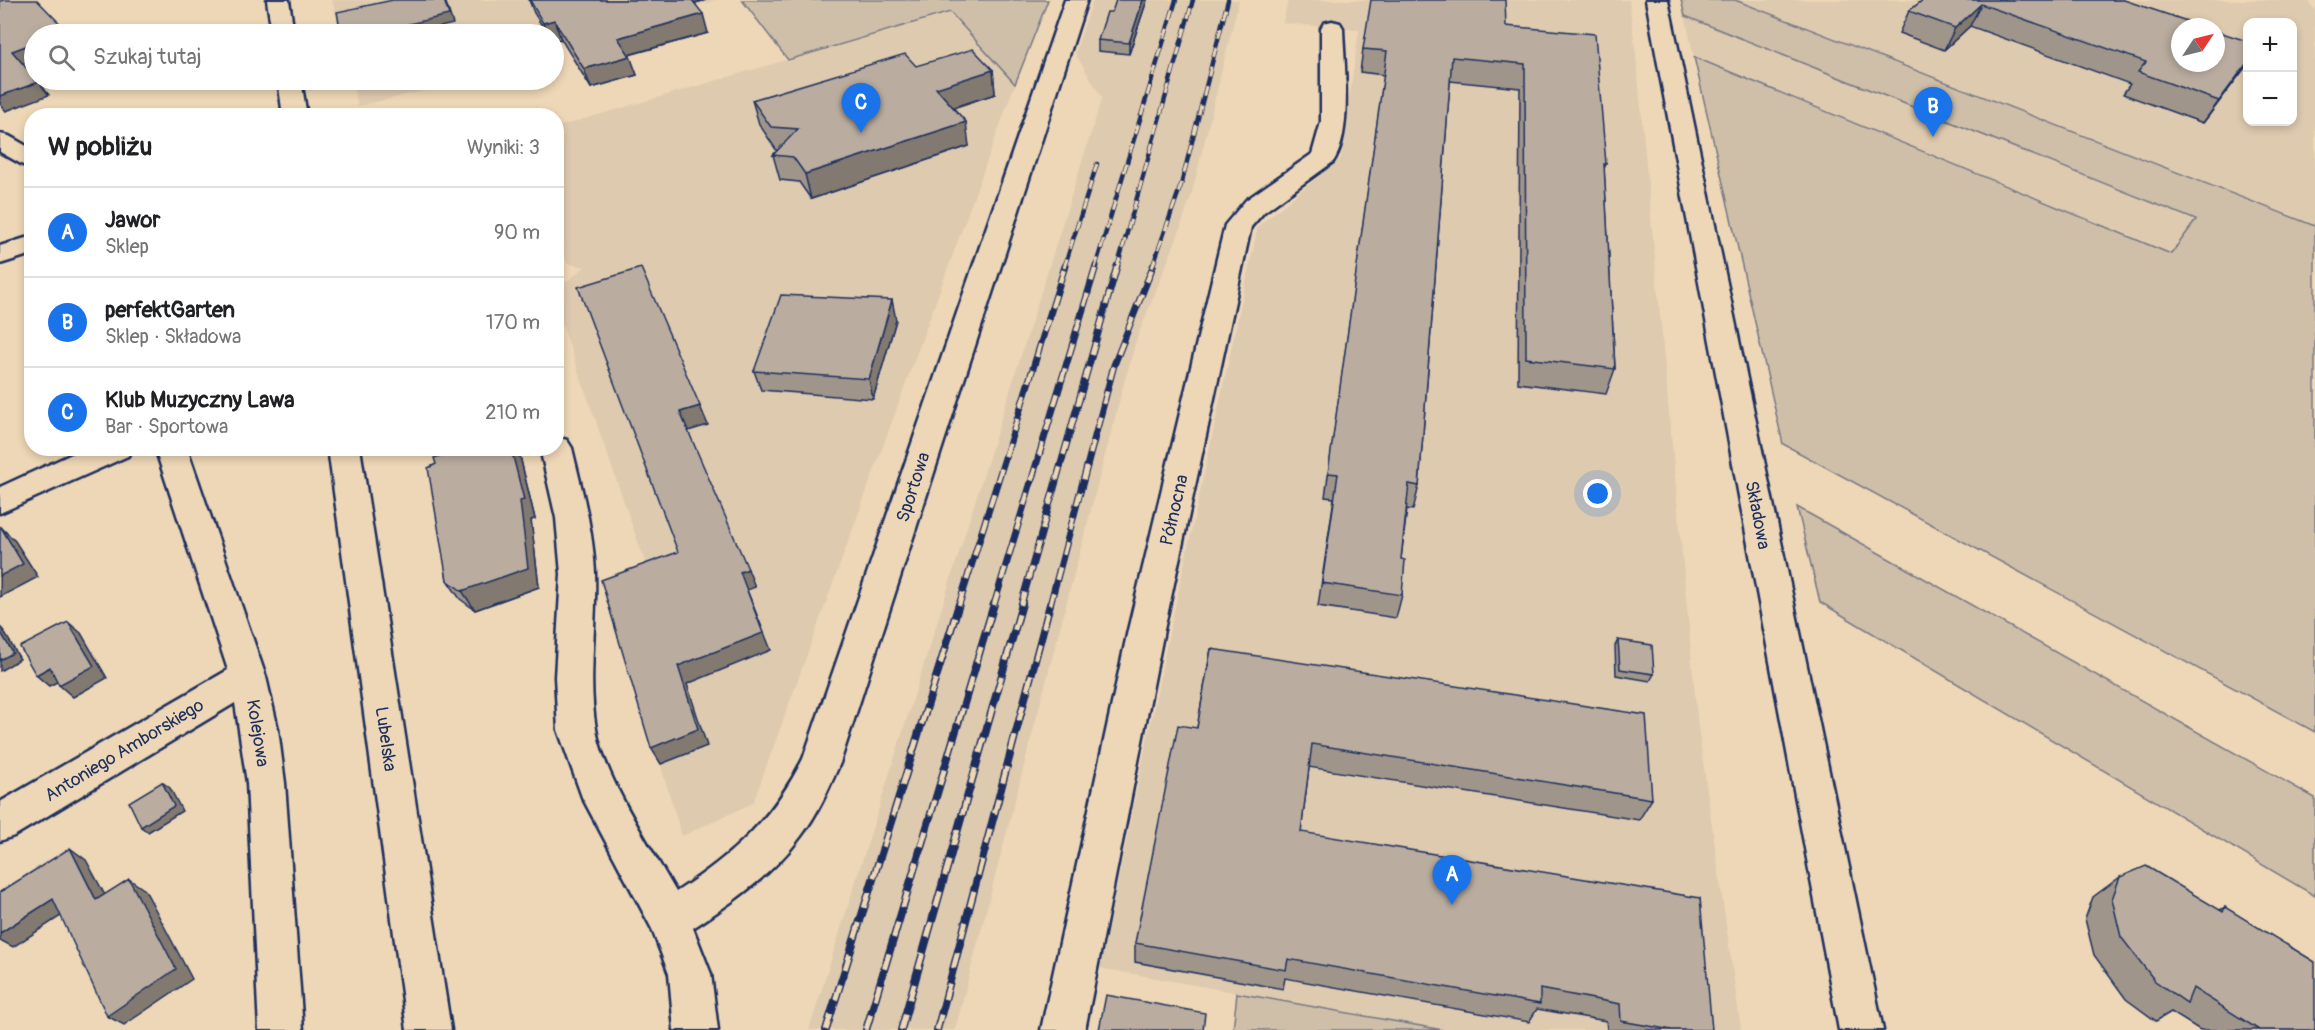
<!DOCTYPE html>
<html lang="pl">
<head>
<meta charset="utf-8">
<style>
  :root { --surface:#fff; --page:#f2f2f2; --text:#202124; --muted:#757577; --line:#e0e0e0; --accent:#1a73e8 }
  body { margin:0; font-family:Pangolin,sans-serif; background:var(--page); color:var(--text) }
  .controls { position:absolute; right:18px; top:18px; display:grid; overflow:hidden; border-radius:12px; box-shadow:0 3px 9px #0003 }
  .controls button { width:54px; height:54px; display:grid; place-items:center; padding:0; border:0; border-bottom:2px solid var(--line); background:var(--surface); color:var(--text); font:30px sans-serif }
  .compass { position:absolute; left:2171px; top:18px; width:54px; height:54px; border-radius:50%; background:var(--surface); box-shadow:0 3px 9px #0003; rotate:55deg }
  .you { position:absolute; left:1598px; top:494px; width:21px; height:21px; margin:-15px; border:4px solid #fff; border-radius:50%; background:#1a73e8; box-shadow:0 0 0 9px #1a73e833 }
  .badge { display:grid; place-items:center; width:39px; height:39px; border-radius:50%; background:var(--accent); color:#fff; font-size:20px; font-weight:700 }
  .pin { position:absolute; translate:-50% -50px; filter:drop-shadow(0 2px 3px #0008) }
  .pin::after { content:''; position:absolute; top:32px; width:21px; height:18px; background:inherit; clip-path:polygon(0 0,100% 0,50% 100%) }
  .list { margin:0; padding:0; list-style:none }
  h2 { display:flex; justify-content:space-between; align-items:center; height:78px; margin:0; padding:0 24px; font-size:26px }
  h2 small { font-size:20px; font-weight:400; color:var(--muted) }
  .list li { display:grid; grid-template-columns:39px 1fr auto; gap:18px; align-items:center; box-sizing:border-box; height:90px; padding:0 24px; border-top:2px solid var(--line) }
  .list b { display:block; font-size:22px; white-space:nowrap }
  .list p { margin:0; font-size:20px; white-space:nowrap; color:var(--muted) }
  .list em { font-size:20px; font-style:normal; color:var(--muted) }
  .icon { flex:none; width:33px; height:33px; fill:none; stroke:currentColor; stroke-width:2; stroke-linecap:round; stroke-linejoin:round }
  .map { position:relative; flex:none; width:2315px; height:1030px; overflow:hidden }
  .search { position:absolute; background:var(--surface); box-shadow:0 3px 9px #0003; left:24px; top:24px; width:540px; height:66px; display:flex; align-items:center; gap:15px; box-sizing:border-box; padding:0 21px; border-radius:33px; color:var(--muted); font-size:22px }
  .panel { position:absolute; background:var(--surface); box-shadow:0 3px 9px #0003; left:24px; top:108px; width:540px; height:348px; border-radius:24px }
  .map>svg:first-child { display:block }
  .built { fill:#decaaf; fill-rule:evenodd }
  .green { fill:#cfbfa9; stroke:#757784; stroke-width:1.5 }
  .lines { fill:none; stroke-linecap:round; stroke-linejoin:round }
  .minor-casing { stroke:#1b2f5e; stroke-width:5 }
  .major-casing { stroke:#1b2f5e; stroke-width:5 }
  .minor { fill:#eed7b6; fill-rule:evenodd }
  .major { fill:#eed7b6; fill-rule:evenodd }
  .rail-far2-casing { stroke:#1b2f5e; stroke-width:4.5 }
  .rail-far1-casing { stroke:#1b2f5e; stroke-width:7 }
  .rail-casing { stroke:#1b2f5e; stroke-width:8 }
  .rail-far2 { stroke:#eed7b6; stroke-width:3; stroke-dasharray:10; stroke-linecap:butt }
  .rail-far1 { stroke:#eed7b6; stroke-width:4.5; stroke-dasharray:13; stroke-linecap:butt }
  .rail { stroke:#eed7b6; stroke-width:5; stroke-dasharray:16; stroke-linecap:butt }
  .wall { fill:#a0958a; stroke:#1b2f5e; stroke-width:1.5 }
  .shaded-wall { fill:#827970; stroke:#1b2f5e; stroke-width:1.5 }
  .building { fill:#baada0; stroke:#1b2f5e; stroke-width:1.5 }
  .labels { text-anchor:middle; stroke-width:5; stroke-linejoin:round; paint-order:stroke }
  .street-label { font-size:18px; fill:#1b2f5e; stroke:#eed7b6 }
</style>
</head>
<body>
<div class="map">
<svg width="2315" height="1030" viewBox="0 0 2315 1030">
  <rect width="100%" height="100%" fill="#eed7b6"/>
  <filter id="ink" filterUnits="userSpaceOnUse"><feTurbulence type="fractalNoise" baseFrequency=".0167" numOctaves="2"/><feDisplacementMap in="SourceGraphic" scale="12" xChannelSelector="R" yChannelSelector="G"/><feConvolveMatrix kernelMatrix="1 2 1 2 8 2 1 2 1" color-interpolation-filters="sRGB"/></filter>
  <g filter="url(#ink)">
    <g class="built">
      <path d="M332,0h385l-163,44v-10h-213z"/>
      <path d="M1093,0h146l-47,193 -15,45 -40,100 -13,45 -169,647h-146l293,-932 -27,-45z"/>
      <path d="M1288,0h341l7,55 62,672 43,303h-298l-343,-62 67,-325 91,-417 83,-68 18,-128 -76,-7z"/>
      <path d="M1735,0h572l8,10v216zM2248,22h44v100h-44zM2180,27h36v36h-36z"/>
      <path d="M950,12l65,72 -262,719 -71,33 -72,-238 42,-16 -95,-272v-21l28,-22 -18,-4 -10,-29v-107z"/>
      <path d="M1685,16l511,204 -24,34 -478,-197z"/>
      <path d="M351,80h122l-115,26z"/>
    </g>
    <g class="green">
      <path d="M742,0h306l-33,84 -65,-72 -162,48z"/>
      <path d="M1681,0h54l580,226v506l-532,-288 -89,-387 477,197 25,-34 -511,-204z"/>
      <path d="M1797,507l518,291v98l-495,-294z"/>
      <path d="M1237,993l206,37h-210z"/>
    </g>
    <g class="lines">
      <g class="minor-casing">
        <g id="minor">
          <path d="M1065,0h22l-247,763c-11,25 -22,51 -39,73 -28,38 -68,66 -108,92l18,46 7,56h-44l-5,-56 -17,-45 -70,-132 -24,-67 -3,-53 6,-103 -5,-56 -16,-70h16v-11l11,3 5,8c10,42 21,82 23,125 2,52 -8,104 1,156 8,49 55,118 80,163 57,-37 96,-72 127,-133z"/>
          <path d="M1646,0h22l215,1030h-44z"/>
          <path d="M1332,21l8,2 3,5c1,35 10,106 -10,134l-69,50 -13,15 -87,403 -79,400h-44l87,-400 97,-405 21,-25 66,-46 9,-32v-94l3,-5z"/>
          <path d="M0,134l9,2 23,13v18l-9,-2 -23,-13z"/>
          <path d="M32,236v18l-32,10v-18z"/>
          <path d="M85,448h47l-4,8 -128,57v-26z"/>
          <path d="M155,448h32l79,229 12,52 7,54 18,247h-44l-12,-247 -12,-80 -221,133 -14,5v-39l228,-132z"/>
        </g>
      </g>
      <g class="major-casing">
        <g id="major">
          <path d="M267,0h22l5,34h-22z"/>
          <path d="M278,80h23l6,36h-24z"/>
          <path d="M328,448h32l91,582h-44z"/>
        </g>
      </g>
      <use href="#minor" class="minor"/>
      <use href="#major" class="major"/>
      <g class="rail-far2-casing">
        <g id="rail-far2">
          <path d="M1064,268l33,-104"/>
          <path d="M1095,268l81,-268"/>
          <path d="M1117,268l76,-268"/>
          <path d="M1152,268l29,-83 47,-185"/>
        </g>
      </g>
      <g class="rail-far1-casing">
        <g id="rail-far1">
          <path d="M959,605l106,-339"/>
          <path d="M994,605l102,-339"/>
          <path d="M1021,605l96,-339"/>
          <path d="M1050,605l64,-240 39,-99"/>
        </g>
      </g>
      <g class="rail-casing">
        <g id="rail">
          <path d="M826,1030l133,-426"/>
          <path d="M866,1030l128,-426"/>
          <path d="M901,1030l121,-426"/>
          <path d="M937,1030l113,-426"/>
        </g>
      </g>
      <use href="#rail-far2" class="rail-far2"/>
      <use href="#rail-far1" class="rail-far1"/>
      <use href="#rail" class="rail"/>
    </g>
    <g class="wall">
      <path d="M529,0h177l-11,3 13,30 -79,22 8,20 -46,13 -30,-49 -7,-5h-7l-13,-21z"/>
      <path d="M1147,0l-18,54 -31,-3v-11l14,-28z"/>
      <path d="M1923,0h201l123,65 -44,58 -80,-29 7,-10 -160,-58 -26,24 -45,-17 10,-22z"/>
      <path d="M1506,26l100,138 -2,5 11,200 -9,25 -88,-11 2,-295 -70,-7 -31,405 -6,24 -6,-1 -6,50 1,36 -6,23 -78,-12 16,-108 -9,-1 59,-422 -24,-3 3,-23z"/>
      <path d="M916,66l77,4 2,24 -42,14 16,38 -158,53 -12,-17 -19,-2 -7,-25 4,-4 -18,-27 -7,-24z"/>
      <path d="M896,320l-23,79 -112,-9 -7,-19z"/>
      <path d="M461,448h57l17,71 -4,1 8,67 -64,23 -15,-11 -13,-19 -11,-116z"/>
      <path d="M1618,640l36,34 -4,7 -34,-6 -1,-29z"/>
      <path d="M1211,649l441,150 -13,21 -330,-53 -8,65 411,198h-105l-1,-9 -69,-12 -8,13 -244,-44 -2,11 -148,-27v-19l62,-215z"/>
      <path d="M2120,877l100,33 5,-3 90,123h-115l-29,-18 -15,9 -30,-22 -32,-44 -9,-36 8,-22z"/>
    </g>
    <g class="shaded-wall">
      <path d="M444,0h1l8,24 -43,10h-27l-1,-4z"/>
      <path d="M686,0h20l-19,5z"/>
      <path d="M1143,0h4l-18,54v-11z"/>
      <path d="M1981,4l-11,22 -26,24 11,-22z"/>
      <path d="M703,14l5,19 -84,23 -6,-18z"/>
      <path d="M554,20l7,19 -7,2v-7h-6l-5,-11z"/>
      <path d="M34,43v17l-13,4 -9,-13z"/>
      <path d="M630,56l7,19 -46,13 -7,-19z"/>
      <path d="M2247,63v2l-44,58 16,-22z"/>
      <path d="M993,70l2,24 -56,18 -3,-24z"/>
      <path d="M39,82l10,13 -43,16 -6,-7v-8z"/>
      <path d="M966,122l3,24 -158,53 -6,-25z"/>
      <path d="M892,300l4,20 -23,79 -4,-20z"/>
      <path d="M700,406l8,19 -20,6 -8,-19z"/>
      <path d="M511,448h7l17,71 -4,1 8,67 -64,23 -13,-19z"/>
      <path d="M1,527l14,14 23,36 -38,20z"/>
      <path d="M748,569l7,18 -8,3 24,60 -84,34 20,62 -46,18 -10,-16 27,-82 62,-94z"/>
      <path d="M68,622l13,11 26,45 -34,19 -14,-12z"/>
      <path d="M0,627l3,3 17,29 -20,12z"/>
      <path d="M50,667l13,12 -14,7 -13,-11z"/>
      <path d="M162,782l8,6 12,23 -34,21 -7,-5z"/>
      <path d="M70,848l16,12 27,50 -17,-10z"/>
      <path d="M129,879l16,11 47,89 -68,46 -17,-9z"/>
      <path d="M53,899l17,11 -57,37 -13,-7v-7z"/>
    </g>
    <g class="building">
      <path d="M4,0h33l31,32 -8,2h-26v9l-22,8 22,26v3h3l2,2 -39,14v-95z"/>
      <path d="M393,0h51l5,15 -67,15 1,4h-42l-4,-22z"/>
      <path d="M530,0h162l11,14 -85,24 12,18 -46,13 -30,-49 -11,3z"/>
      <path d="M1116,0h27l-14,43 -31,-3 9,-28h5z"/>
      <path d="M1371,0h134l1,26 89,8 11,130h-2l11,205 -89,-11 -1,-294 -73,-7 -33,429 -10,-2 -8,75 4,1 -3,35 -80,-12 16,-109 -10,-1 59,-422 -24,-2z"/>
      <path d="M1923,0h201l81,27h-25v36h36v-32l31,10v22l-28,38 -81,-29 8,-10 -165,-58 -26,24 -46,-17z"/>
      <path d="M973,49l20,21 -57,18 30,34 -161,52 -12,-17 -20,-2 25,-26 -27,-2 -19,-27 153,-46 11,12z"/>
      <path d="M641,268l59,138 -20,6 68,157 -8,3 23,61 -85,33 20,63 -47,19 -50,-168 77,-28 -100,-265z"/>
      <path d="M781,295l111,5 -23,79 -115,-8z"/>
      <path d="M461,448h50l13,52 -4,1 8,67 -66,23 -15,-11 -19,-112 8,-4 -2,-6z"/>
      <path d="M1,527l22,37 -23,12v-48z"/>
      <path d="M68,622l26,44 -35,19 -9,-18 -14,8 -16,-28z"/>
      <path d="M0,631l13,22 -13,7z"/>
      <path d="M1618,640l34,5 2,29 -34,-5z"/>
      <path d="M1211,649l435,66 6,84 -340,-55 -11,88 399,66 12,132h-40l-51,-9 -1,-17 -80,-15v15l-252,-45 -2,11 -151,-27 43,-218 19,3z"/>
      <path d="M162,782l12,24 -33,21 -12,-25z"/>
      <path d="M70,848l26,52 33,-21 47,90 -69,47 -54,-117 -53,34v-41z"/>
      <path d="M2146,866l77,46 2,-5 90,55v68h-56l-66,-42 -6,15 -32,-22 -34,-44 -9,-38 8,-22z"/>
      <path d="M1106,995l99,18 -2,17h-104z"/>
    </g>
  </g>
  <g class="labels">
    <g class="street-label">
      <text transform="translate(913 487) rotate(-72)" y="6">Sportowa</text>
      <text transform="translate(1174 510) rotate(-77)" y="6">Północna</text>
      <text transform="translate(1758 515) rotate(79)" y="6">Składowa</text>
      <text transform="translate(258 733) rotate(81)" y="6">Kolejowa</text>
      <text transform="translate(386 739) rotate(82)" y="6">Lubelska</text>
      <text transform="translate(124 750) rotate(-31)" y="6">Antoniego Amborskiego</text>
    </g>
  </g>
</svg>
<div class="controls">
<button>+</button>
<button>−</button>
</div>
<svg class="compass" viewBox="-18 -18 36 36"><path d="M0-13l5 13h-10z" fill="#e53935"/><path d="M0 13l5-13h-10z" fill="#757577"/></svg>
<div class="you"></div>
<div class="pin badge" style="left:1452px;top:905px">A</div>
<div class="pin badge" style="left:1933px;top:137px">B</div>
<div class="pin badge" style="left:861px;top:133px">C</div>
<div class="search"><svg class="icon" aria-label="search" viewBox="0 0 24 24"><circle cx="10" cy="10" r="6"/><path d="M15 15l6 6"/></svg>Szukaj tutaj</div>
<section class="panel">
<h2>W pobliżu<small>Wyniki: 3</small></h2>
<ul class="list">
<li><span class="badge">A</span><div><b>Jawor</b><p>Sklep</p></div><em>90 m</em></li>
<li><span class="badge">B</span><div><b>perfektGarten</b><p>Sklep · Składowa</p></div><em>170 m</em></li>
<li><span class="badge">C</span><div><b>Klub Muzyczny Lawa</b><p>Bar · Sportowa</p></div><em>210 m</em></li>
</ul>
</section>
</div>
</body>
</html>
